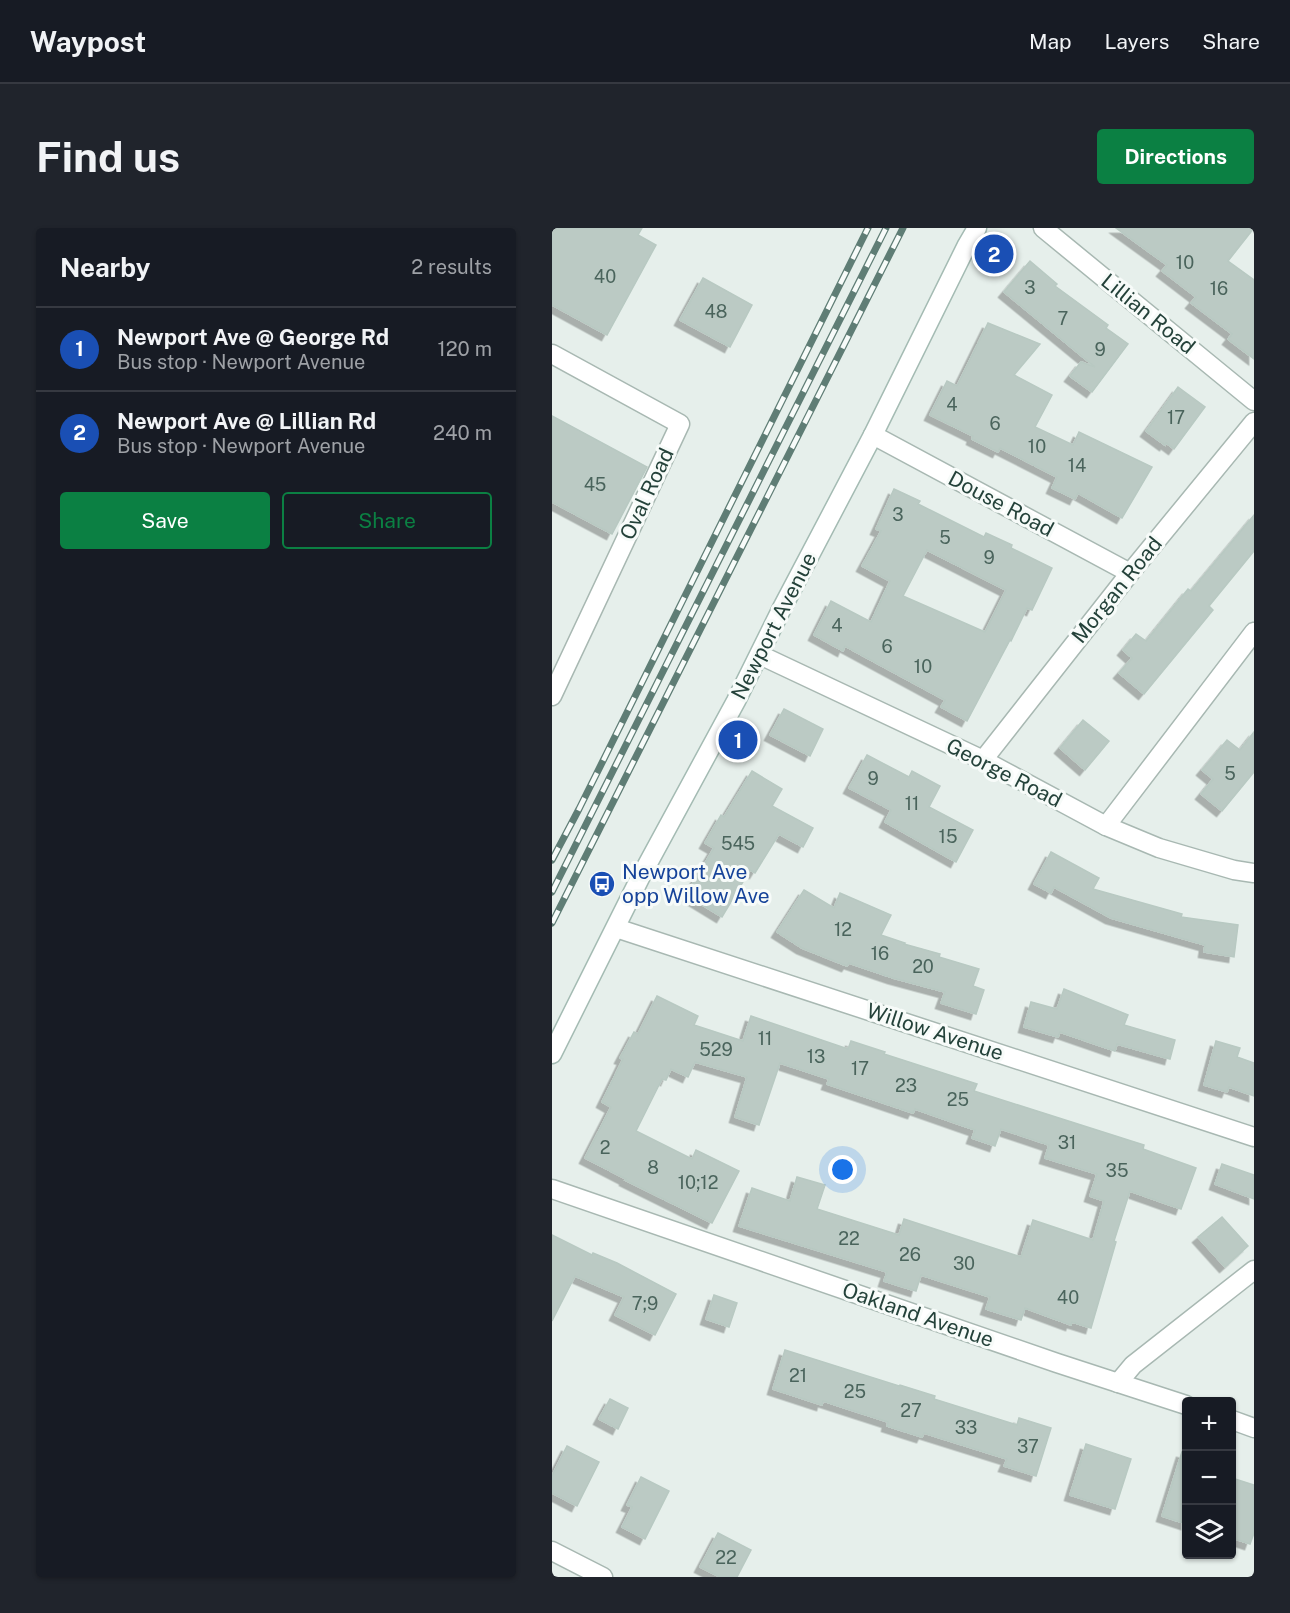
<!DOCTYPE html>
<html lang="en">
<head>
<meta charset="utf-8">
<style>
  :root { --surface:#171b24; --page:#20242c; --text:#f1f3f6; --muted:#9ea1a6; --line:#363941; --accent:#0b8043 }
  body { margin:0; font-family:"Public Sans",sans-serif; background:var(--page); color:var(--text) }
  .controls { position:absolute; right:18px; bottom:18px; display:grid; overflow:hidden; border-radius:6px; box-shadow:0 2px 4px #0004 }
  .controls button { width:54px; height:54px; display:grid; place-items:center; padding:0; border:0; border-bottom:2px solid var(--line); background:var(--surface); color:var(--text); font:30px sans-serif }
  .you { position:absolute; left:291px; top:942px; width:21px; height:21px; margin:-15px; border:4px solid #fff; border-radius:50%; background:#1a73e8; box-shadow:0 0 0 9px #1a73e833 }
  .badge { display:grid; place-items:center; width:39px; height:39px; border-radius:50%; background:var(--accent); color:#fff; font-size:20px; font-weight:700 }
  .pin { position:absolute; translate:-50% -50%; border:3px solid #fff; box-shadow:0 2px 6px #0006 }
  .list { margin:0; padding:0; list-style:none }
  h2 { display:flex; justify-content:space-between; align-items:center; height:78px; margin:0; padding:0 24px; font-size:26px }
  h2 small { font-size:20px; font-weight:400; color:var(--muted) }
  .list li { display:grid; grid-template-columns:39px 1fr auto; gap:18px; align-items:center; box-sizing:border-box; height:84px; padding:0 24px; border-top:2px solid var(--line) }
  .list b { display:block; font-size:22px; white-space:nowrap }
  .list p { margin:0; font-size:20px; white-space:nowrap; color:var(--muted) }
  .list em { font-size:20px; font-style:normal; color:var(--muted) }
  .actions { display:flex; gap:12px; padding:18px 24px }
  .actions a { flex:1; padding:14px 0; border:2px solid var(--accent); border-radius:6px; text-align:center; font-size:21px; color:var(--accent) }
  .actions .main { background:var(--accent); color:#fff }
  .icon { flex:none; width:33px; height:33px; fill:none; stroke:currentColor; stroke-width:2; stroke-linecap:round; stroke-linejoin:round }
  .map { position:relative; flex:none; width:702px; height:1349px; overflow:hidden; border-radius:6px }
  header { display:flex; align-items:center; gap:36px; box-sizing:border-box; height:84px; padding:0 30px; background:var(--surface); border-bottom:2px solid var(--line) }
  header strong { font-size:28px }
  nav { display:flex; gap:33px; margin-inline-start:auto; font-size:21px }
  .intro { display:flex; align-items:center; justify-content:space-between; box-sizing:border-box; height:144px; padding:0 36px }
  h1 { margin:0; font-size:42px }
  .button { padding:15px 27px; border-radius:6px; background:var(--accent); color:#fff; font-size:21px; font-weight:700 }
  main { display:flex; gap:36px; padding:0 36px }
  aside { flex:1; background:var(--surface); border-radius:6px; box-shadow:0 2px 4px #0004 }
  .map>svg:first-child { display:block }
  .building { fill:#bbcac4; stroke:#b8c9c2; stroke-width:1.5; fill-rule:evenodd; filter:url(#shadow) }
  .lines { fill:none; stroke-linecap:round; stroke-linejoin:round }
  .street-casing { stroke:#a8b8b2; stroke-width:21 }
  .secondary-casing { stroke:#a4bbb3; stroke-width:21 }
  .street { stroke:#fff; stroke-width:18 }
  .secondary { stroke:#fff; stroke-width:18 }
  .rail-casing { stroke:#5f7d75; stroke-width:7 }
  .rail { stroke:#f7fbf9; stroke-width:4.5; stroke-dasharray:14; stroke-linecap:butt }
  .labels { text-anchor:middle; stroke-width:6; stroke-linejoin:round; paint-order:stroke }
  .number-label { font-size:18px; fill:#4a645c }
  .street-label { font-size:21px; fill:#24423a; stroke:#f7fbf9 }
  .transit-label { font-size:21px; fill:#164399; stroke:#f7fbf9; text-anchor:start }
</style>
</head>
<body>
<header>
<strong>Waypost</strong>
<nav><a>Map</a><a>Layers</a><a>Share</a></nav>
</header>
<div class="intro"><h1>Find us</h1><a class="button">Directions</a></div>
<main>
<aside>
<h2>Nearby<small>2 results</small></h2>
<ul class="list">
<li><span class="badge" style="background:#1a4fb4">1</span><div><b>Newport Ave @ George Rd</b><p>Bus stop · Newport Avenue</p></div><em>120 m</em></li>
<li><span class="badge" style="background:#1a4fb4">2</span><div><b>Newport Ave @ Lillian Rd</b><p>Bus stop · Newport Avenue</p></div><em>240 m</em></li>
</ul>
<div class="actions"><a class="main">Save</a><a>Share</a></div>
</aside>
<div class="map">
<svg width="702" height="1349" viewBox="0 0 702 1349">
  <defs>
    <filter id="shadow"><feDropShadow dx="-5.5" dy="5.5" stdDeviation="0" flood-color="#0004"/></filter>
  </defs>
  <rect width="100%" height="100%" fill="#e6efeb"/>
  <g class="building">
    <path d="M0,0h90l-4,7 18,10 -49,90 -55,-30z"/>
    <path d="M564,0h138l-26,33 26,19v79l-26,-20 4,-5 -41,-31 5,-6 -34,-26 5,-6z"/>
    <path d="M478,33l27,23 -2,2 53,39 -2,3 22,16 -36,48 -22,-16 11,-14 14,5 -91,-75z"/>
    <path d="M151,50l49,27 -22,42 -50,-27z"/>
    <path d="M436,95l52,21 -26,31 38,20 -17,32 38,18 6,-13 73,35 -30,51 -44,-25 -3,6 -23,-11 5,-11 -57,-29 -2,4 -26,-13 1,-3 -43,-21 17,-34 10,5z"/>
    <path d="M626,159l27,20 -31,42 -8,-6 -1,2 -19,-14z"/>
    <path d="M0,188l95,51 -35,67 -60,-32z"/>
    <path d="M342,261l26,12 -2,3 66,33 2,-4 26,12 -1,3 41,20 -20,42 -5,-2 -16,33 -1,-1 -43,81 -26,-14 4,-7 -100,-54 -2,5 -29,-16 17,-34 40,21 19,-41 -28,-15 19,-35 -5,-2zM375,322l79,40 -21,42 -82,-36z"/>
    <path d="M702,287v36l-45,55 4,4 -69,84 -25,-21 13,-15 -9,-8 13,-16 10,7 42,-52 3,2z"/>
    <path d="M232,481l39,20 -13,27 -40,-21z"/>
    <path d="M531,492l26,21 -24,29 -25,-22z"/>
    <path d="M702,504v40l-32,39 -21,-17 12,-15 -11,-9 25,-30 13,10z"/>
    <path d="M315,527l42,22 3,-6 28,15 -11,21 44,23 -17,32 -71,-40 6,-12 -42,-22z"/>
    <path d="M200,543l30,18 -10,17 41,22 -10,19 -24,-13 -24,39 -5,-3 -28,47 -36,-22 28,-47 -9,-5 16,-28 3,2z"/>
    <path d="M499,624l48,26 -6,11 89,25 -1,3 57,8 -4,32 -30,-5 1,-7 -94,-27 -57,-31 -3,6 -17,-9z"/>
    <path d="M252,662l30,18 6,-15 51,22 -10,20 24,8 -1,1 36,10 -1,3 40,12 -6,17 11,4 -8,24 -35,-11 4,-11 -52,-14 -44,-15 -2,3 -45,-18 -25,-16z"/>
    <path d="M512,761l64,26 -4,10 51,15 -5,19 -53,-15 -2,7 -55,-19 -2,5 -34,-10 7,-25 26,7z"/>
    <path d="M105,768l41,20 -4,9 49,16 8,-25 97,33 3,-8 34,11 -1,2 93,30 -3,7 170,54 -1,4 53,19 -15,41 -51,-18 -16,50 2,1 -25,86 -19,-6 -1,3 -46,-17 -4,12 -35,-11 4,-12 -69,-22 -5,16 -32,-10 3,-9 -148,-46 13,-38 38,13 7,-24 28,8 -8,24 82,26 5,-16 117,38 12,-37 60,20 11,-39 -14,-5 7,-22 -52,-16 4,-13 -48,-16 -6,17 -23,-8 3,-8 -60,-21 -2,4 -86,-29 2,-5 -49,-16 -21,62 -24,-8 12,-40 -52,-15 -7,15 -17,-8 -5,11 -4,-1 -26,52 56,28 4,-9 43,21 -27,52 -87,-43 1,-1 -41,-21 26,-51 -9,-5 21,-43 -3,-1 14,-26 4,2z"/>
    <path d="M664,813l24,7 -3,9 17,6v33l-25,-9 -2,5 -23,-7z"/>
    <path d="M670,936l32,11v24l-39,-15z"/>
    <path d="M670,989l26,29 -23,21 -27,-30z"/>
    <path d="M0,1007l40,20 1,-2 24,10 59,31 -21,41 -40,-20 9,-18 -49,-21 -23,45z"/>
    <path d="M162,1067l23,8 -8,24 -23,-8z"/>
    <path d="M233,1122l114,36 1,-1 35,11 -1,3 83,26 2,-7 32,10 -15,48 -32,-10 3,-7 -83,-26 -2,4 -35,-11 1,-4 -65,-21 -1,4 -49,-16z"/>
    <path d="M58,1171l18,9 -10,21 -19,-10z"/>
    <path d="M534,1216l45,15 -16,50 -45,-14z"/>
    <path d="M15,1218l32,16 -22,44 -25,-13v-17z"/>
    <path d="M630,1224l4,1v71l-24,-8z"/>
    <path d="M89,1249l28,14 -24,48 -23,-12 10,-20 -5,-2z"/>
    <path d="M680,1250l22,7v48l-4,11 -18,-6z"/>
    <path d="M166,1305l33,17 -14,27h-17l-20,-10z"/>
  </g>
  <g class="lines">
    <g class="street-casing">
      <g id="street">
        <path d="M491,0l211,173"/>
        <path d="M0,126l128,70 -128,272"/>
        <path d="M321,207l257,138"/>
        <path d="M208,427l223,105 123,66 53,22 75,22 20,3"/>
        <path d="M431,532l147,-187 124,-151"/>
        <path d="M554,598l148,-194"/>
        <path d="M64,700l638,209"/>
        <path d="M0,961l505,174 129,42"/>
        <path d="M566,1155l15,-18 121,-95"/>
        <path d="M680,1192l22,8"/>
        <path d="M0,1323l51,26"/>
      </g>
    </g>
    <g class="secondary-casing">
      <path id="secondary" d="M0,826l88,-176 96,-177 45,-91 92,-175 94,-190 10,-17"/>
    </g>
    <use href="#street" class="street"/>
    <use href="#secondary" class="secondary"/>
    <g class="rail-casing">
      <g id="rail">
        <path d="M0,632l27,-51 289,-581"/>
        <path d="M0,664l334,-664"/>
        <path d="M0,695l351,-695"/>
      </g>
    </g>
    <use href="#rail" class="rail"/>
  </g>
  <defs>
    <g id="bus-disc" transform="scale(1.35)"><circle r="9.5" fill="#1a4fb4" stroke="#f7fbf9"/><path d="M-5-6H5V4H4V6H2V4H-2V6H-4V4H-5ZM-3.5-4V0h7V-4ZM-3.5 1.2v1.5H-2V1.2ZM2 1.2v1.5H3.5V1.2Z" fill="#fff"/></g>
  </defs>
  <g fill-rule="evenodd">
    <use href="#bus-disc" x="50" y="656"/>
  </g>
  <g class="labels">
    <g class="number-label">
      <text x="633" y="41">10</text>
      <text x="53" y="55">40</text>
      <text x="478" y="66">3</text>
      <text x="667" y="67">16</text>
      <text x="164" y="90">48</text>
      <text x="511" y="97">7</text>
      <text x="548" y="128">9</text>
      <text x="400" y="183">4</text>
      <text x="624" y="196">17</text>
      <text x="443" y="202">6</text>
      <text x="485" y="225">10</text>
      <text x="525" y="244">14</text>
      <text x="43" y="263">45</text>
      <text x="346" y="293">3</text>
      <text x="393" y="316">5</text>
      <text x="437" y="336">9</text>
      <text x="285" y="404">4</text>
      <text x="335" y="425">6</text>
      <text x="371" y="445">10</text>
      <text x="678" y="552">5</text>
      <text x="321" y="557">9</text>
      <text x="360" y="582">11</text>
      <text x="396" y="615">15</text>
      <text x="186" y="622">545</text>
      <text x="291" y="708">12</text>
      <text x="328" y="732">16</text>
      <text x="371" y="745">20</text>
      <text x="213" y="817">11</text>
      <text x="164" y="828">529</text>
      <text x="264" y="835">13</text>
      <text x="308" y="847">17</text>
      <text x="354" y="864">23</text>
      <text x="406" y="878">25</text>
      <text x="515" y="921">31</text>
      <text x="53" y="926">2</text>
      <text x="101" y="946">8</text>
      <text x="565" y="949">35</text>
      <text x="146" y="961">10;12</text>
      <text x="297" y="1017">22</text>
      <text x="358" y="1033">26</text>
      <text x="412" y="1042">30</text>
      <text x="516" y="1076">40</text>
      <text x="93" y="1082">7;9</text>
      <text x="246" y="1154">21</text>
      <text x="303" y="1170">25</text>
      <text x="359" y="1189">27</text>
      <text x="414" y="1206">33</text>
      <text x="476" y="1225">37</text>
      <text x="174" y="1336">22</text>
    </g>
    <g class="street-label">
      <text transform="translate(596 86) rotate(39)" y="7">Lillian Road</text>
      <text transform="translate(95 266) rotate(-65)" y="7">Oval Road</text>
      <text transform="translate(449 276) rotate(28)" y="7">Douse Road</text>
      <text transform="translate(565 362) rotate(-51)" y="7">Morgan Road</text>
      <text transform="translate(222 398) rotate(-63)" y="7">Newport Avenue</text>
      <text transform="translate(452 545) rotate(27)" y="7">George Road</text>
      <text transform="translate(383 804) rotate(18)" y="7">Willow Avenue</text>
      <text transform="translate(366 1087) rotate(19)" y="7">Oakland Avenue</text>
    </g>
    <g class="transit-label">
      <text x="70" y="651">Newport Ave<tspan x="70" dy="24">opp Willow Ave</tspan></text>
    </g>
  </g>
</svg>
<div class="controls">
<button>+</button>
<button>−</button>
<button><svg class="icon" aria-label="layers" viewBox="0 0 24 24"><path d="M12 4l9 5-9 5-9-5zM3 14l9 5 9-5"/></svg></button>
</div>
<div class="you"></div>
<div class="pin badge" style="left:186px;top:512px;background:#1a4fb4">1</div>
<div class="pin badge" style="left:442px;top:26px;background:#1a4fb4">2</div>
</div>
</main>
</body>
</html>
